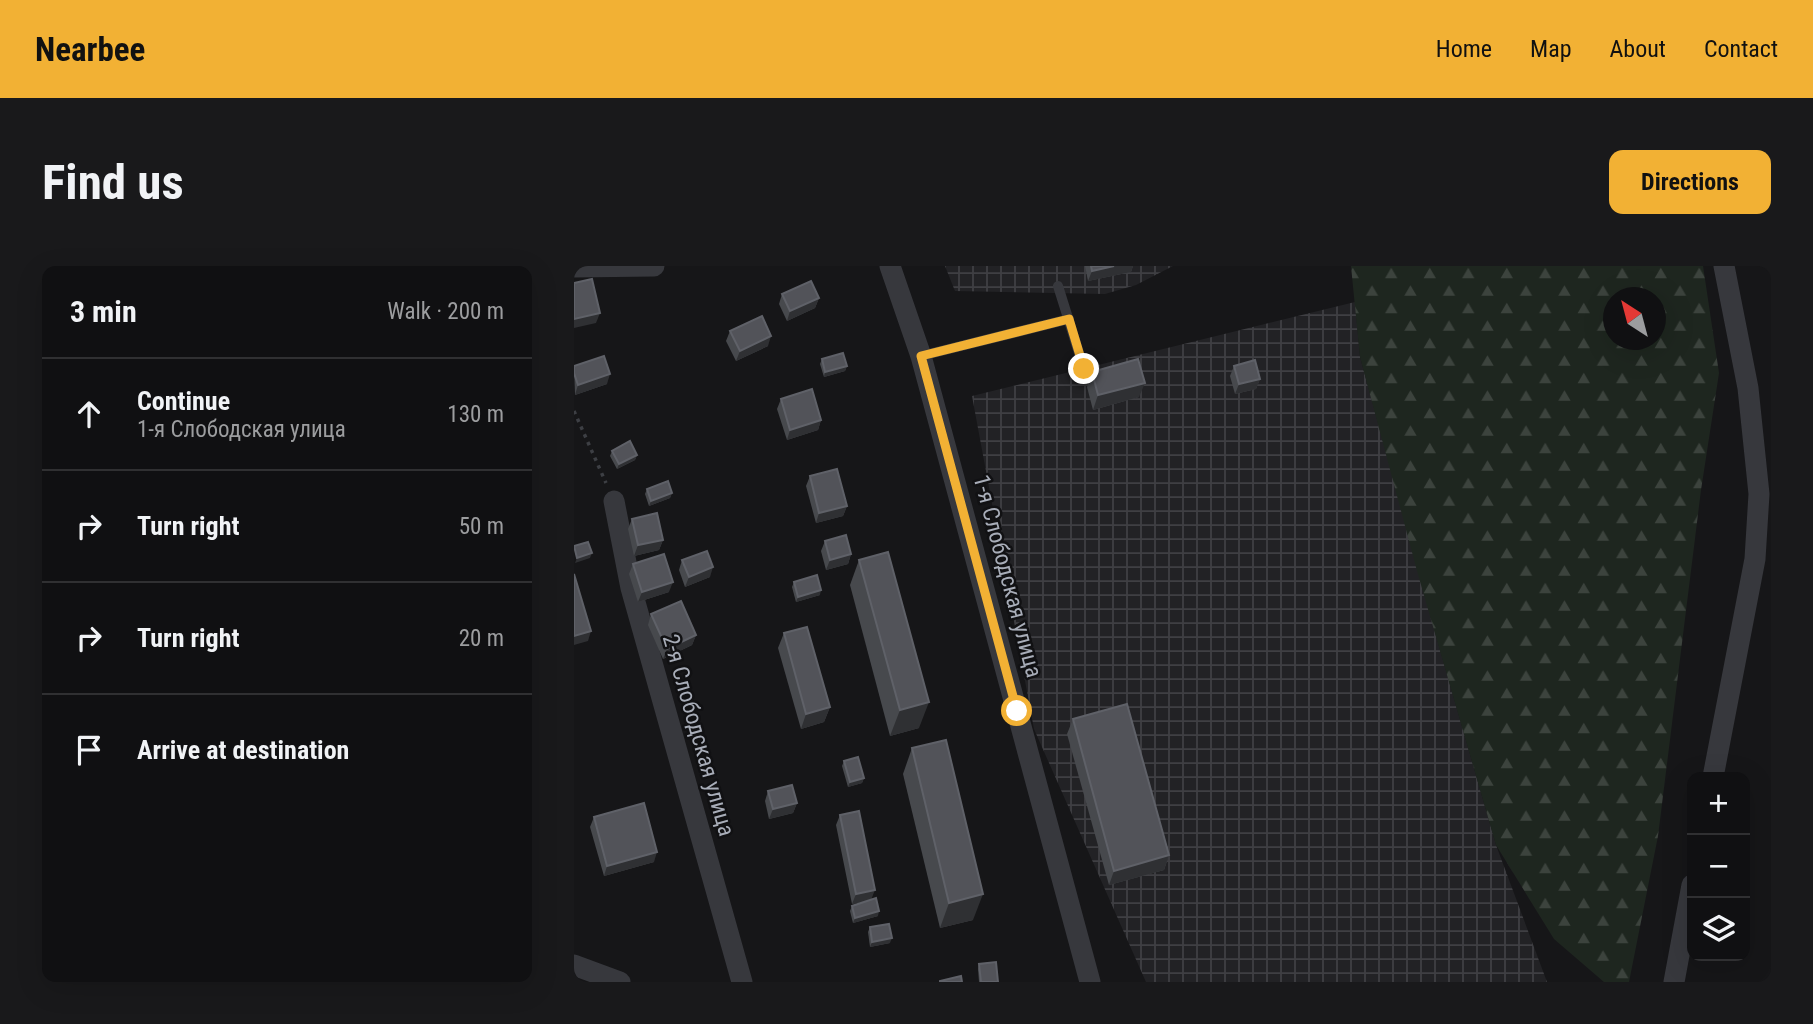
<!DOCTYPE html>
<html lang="en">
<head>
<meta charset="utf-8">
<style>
  :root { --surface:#101012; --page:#19191b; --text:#f1f3f6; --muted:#9c9d9f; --line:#303032; --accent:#f2b134 }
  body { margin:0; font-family:"Roboto Condensed",sans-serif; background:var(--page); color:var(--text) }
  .controls { position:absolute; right:21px; bottom:21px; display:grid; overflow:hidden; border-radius:14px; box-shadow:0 7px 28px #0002 }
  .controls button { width:63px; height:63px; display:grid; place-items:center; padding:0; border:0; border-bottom:2px solid var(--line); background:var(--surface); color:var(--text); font:35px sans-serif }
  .compass { position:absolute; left:1029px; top:21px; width:63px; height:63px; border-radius:50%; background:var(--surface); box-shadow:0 7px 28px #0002; rotate:324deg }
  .stop { position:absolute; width:21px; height:21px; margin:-16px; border:5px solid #f2b134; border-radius:50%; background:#fff }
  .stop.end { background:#f2b134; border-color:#fff; box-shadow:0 2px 7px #0008 }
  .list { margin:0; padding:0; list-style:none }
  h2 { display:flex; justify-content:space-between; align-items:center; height:91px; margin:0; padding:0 28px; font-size:30px }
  h2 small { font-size:23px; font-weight:400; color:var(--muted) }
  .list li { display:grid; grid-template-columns:46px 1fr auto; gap:21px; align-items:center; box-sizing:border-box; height:112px; padding:0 28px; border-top:2px solid var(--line) }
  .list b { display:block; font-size:26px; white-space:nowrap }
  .list p { margin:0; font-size:23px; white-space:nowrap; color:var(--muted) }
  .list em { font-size:23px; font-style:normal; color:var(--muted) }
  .icon { flex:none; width:38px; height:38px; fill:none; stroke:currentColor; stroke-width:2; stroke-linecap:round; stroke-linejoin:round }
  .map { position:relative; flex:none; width:1197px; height:716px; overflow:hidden; border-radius:14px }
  header { display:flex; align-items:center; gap:42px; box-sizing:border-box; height:98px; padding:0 35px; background:var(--accent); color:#111 }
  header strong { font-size:33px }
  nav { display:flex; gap:38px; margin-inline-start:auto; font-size:24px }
  .intro { display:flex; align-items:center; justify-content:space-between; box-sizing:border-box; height:168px; padding:0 42px }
  h1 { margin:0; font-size:49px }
  .button { padding:18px 32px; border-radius:14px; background:var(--accent); color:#111; font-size:24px; font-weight:700 }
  main { display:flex; gap:42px; padding:0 42px }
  aside { flex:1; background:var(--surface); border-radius:14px; box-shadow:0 7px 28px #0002 }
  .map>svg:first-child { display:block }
  .industrial { fill:url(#industrial-grid) }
  .forest { fill:url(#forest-firs); fill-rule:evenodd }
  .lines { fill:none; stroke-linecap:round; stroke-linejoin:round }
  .path { stroke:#3d3f44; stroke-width:3.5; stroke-dasharray:3.5 5; stroke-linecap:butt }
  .lane { stroke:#37383d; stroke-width:10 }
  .street { stroke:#37383d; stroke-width:21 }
  .wall { fill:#47494d }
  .shaded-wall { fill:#2f3033 }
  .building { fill:#525359; stroke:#5f6168; stroke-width:2 }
  .route { stroke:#f2b134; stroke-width:9 }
  .labels { text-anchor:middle; stroke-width:5; stroke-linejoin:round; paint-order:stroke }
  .street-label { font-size:23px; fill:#a8adb8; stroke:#111113 }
</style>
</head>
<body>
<header>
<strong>Nearbee</strong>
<nav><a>Home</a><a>Map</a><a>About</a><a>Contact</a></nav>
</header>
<div class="intro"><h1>Find us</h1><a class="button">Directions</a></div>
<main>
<aside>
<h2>3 min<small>Walk · 200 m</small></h2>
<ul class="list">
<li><svg class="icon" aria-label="ahead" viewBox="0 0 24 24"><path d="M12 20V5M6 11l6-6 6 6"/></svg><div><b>Continue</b><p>1-я Слободская улица</p></div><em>130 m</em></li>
<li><svg class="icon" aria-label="right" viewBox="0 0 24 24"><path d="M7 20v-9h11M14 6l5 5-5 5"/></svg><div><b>Turn right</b></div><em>50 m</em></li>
<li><svg class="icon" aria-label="right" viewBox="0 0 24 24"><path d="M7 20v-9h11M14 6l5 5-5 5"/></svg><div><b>Turn right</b></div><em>20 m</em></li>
<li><svg class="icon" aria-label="arrive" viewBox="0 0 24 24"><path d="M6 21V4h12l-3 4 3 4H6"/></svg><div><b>Arrive at destination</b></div></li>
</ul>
</aside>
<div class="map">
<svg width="1197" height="716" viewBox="0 0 1197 716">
  <defs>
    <pattern id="industrial-grid" width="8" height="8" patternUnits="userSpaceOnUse" patternTransform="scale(1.75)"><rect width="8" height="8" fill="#222225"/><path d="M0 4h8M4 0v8" fill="none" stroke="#3f3f43"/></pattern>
    <pattern id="forest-firs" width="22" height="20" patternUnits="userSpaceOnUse" patternTransform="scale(1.75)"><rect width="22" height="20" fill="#1e261f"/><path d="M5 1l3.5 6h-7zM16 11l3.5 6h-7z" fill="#3c433d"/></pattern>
  </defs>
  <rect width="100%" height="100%" fill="#161618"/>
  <g class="industrial">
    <path d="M371,0h228l-37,19 -31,9 -150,-3z"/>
    <path d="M781,36l5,55 76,279 60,209 51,137h-401l-112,-253 -62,-333z"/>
  </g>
  <path class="forest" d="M777,0h352l16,107 -18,117 -43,346 -29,146h-25l-50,-43 -58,-94 -79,-274 -57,-214zM1040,32h42v42h-42z"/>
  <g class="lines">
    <path class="path" d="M0,145l32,72"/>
    <g class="lane">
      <path d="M484,20l26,83"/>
      <path d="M347,90l148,-37"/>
    </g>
    <g class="street">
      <path d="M316,0l31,90 169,626"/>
      <path d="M0,1l80,-1"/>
      <path d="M40,235l17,87 111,394"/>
      <path d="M1139,511l42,-218 4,-65 -11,-106 -24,-122"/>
      <path d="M0,699l46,17"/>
      <path d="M1100,716l18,-97"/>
    </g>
  </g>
  <g class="wall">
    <path d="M511,0h48l-2,6 -43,9z"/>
    <path d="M208,28l37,4 -4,10 -28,13 -8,-17z"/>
    <path d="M156,65l38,15 -32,15 -10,-20z"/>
    <path d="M248,93l25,7 -2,5 -21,6 -4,-13z"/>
    <path d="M0,100l33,18 -32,11z"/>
    <path d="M660,100l26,13 -4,10 -21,5 -5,-18z"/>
    <path d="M518,106l47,25 -46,13 -6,-23z"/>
    <path d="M207,133l40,21 -3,10 -31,10 -10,-31z"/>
    <path d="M38,185l25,4 -2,5 -18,9 -7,-13z"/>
    <path d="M236,210l37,30 -4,10 -27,7 -10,-37z"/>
    <path d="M73,223l25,4 -2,5 -21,8 -4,-12z"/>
    <path d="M58,253l31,21 -4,10 -25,6 -6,-27z"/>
    <path d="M251,275l26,13 -3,10 -22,6 -5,-19z"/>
    <path d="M108,294l28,17 -25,10 -6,-17z"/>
    <path d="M285,294l60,168 -29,8 -40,-151z"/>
    <path d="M59,298l36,28 -31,10 -9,-28z"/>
    <path d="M220,316l26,13 -24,7 -4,-15z"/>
    <path d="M77,348l45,21 -4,10 -29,14 -15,-34z"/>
    <path d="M210,367l46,74 -6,15 -23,7 -23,-81z"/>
    <path d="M499,453l96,136 -5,15 -55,15 -42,-151z"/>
    <path d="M338,482l61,172 -33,8 -37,-154z"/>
    <path d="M270,495l20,17 -2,5 -14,4 -6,-21z"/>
    <path d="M194,525l29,12 -4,10 -24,6 -4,-18z"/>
    <path d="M266,549l38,101 -25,7 -3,-12 2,-5 14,-5 -14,3 -16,-79z"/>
    <path d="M20,551l60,45 -50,14 -14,-49z"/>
    <path d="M296,661l20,16 -20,4 -2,-15z"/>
    <path d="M405,698l19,18h-19l-1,-13z"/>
  </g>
  <g class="shaded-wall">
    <path d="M540,0h19l-2,6 -43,9 4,-10z"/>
    <path d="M245,32l-4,10 -28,13 3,-10z"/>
    <path d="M26,47l-4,10 -22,5v-9z"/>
    <path d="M197,70l-3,10 -32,15 4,-10z"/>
    <path d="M273,100l-2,5 -21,6 1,-5z"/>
    <path d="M36,108l-3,10 -32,11 3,-10z"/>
    <path d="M686,113l-4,10 -21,5 4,-10z"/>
    <path d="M571,117l-6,14 -46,13 5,-15z"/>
    <path d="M247,154l-3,10 -31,10 3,-10z"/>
    <path d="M63,189l-2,5 -18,9 2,-5z"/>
    <path d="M98,227l-2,5 -21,8 2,-5z"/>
    <path d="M273,240l-4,10 -27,7 3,-10z"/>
    <path d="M89,274l-4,10 -25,6 4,-11z"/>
    <path d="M18,287l-2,5 -15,5 2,-5z"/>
    <path d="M277,288l-3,10 -22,6 4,-10z"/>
    <path d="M139,301l-3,10 -25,10 4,-10z"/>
    <path d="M99,316l-4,10 -31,10 4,-10z"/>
    <path d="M247,324l-1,5 -24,7 2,-5z"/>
    <path d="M17,365l-3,10 -14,4v-9z"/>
    <path d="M122,369l-4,10 -29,14 4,-10z"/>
    <path d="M355,436l-10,26 -29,8 10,-26z"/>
    <path d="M256,441l-6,15 -23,7 5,-15z"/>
    <path d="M290,512l-2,5 -14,4 2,-5z"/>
    <path d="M223,537l-4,10 -24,6 4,-10z"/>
    <path d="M83,586l-3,10 -50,14 3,-10z"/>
    <path d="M595,589l-5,15 -55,15 5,-14z"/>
    <path d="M301,624l-4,10 -19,4 4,-10z"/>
    <path d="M409,628l-10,26 -33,8 9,-25z"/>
    <path d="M305,645l-1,5 -25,7 2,-5z"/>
    <path d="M318,672l-2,5 -20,4 2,-5z"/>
  </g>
  <g class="building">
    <path d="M517,0h23l-22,5z"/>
    <path d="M18,13l8,34 -26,6v-36z"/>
    <path d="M237,15l8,17 -29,13 -8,-17z"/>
    <path d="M188,50l9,20 -31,15 -10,-20z"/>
    <path d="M269,87l4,13 -22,6 -3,-13z"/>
    <path d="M30,90l6,18 -32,11 -4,-12v-7z"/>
    <path d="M564,93l7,24 -47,12 -6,-23z"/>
    <path d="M681,94l5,19 -21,5 -5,-18z"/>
    <path d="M238,123l9,31 -31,10 -9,-31z"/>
    <path d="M56,175l7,14 -18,9 -7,-13z"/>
    <path d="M263,203l10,37 -28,7 -9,-37z"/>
    <path d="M94,215l4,12 -21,8 -4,-12z"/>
    <path d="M83,247l6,27 -25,5 -6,-26z"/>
    <path d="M272,269l5,19 -21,6 -5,-19z"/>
    <path d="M14,276l4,11 -15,5 -3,-12z"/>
    <path d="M133,285l6,16 -24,10 -7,-17z"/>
    <path d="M314,286l41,150 -29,8 -41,-150z"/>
    <path d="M90,288l9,28 -31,10 -9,-28z"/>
    <path d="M0,308l17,57 -17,5z"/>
    <path d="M243,309l4,15 -23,7 -4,-15z"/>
    <path d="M107,335l15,34 -29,14 -16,-35z"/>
    <path d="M233,361l23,80 -24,7 -22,-81z"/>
    <path d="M553,438l42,151 -55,16 -41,-152z"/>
    <path d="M372,474l37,154 -34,9 -37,-155z"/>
    <path d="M284,491l6,21 -14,4 -6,-21z"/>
    <path d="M218,519l5,18 -24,6 -5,-18z"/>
    <path d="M70,537l13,49 -50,14 -13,-49z"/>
    <path d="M285,545l16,79 -19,4 -16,-79z"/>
    <path d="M302,632l3,13 -24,7 -3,-12z"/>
    <path d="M315,658l3,14 -20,4 -2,-15z"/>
    <path d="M422,696l2,20h-17l-2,-18z"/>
    <path d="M387,710l1,6h-22v-1z"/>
  </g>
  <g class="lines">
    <path class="route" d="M443,445l-96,-355 148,-37 15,50"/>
  </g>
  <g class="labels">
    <g class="street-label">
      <text transform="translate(434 310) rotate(75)" y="8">1-я Слободская улица</text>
      <text transform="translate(125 469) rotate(74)" y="8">2-я Слободская улица</text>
    </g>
  </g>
</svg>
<div class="controls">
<button>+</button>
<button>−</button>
<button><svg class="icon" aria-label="layers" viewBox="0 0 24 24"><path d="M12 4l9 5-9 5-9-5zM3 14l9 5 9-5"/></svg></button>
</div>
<svg class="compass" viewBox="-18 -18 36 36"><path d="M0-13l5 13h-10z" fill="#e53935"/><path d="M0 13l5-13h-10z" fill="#9c9d9f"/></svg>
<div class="stop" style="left:443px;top:445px"></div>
<div class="stop end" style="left:510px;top:103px"></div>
</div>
</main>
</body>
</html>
